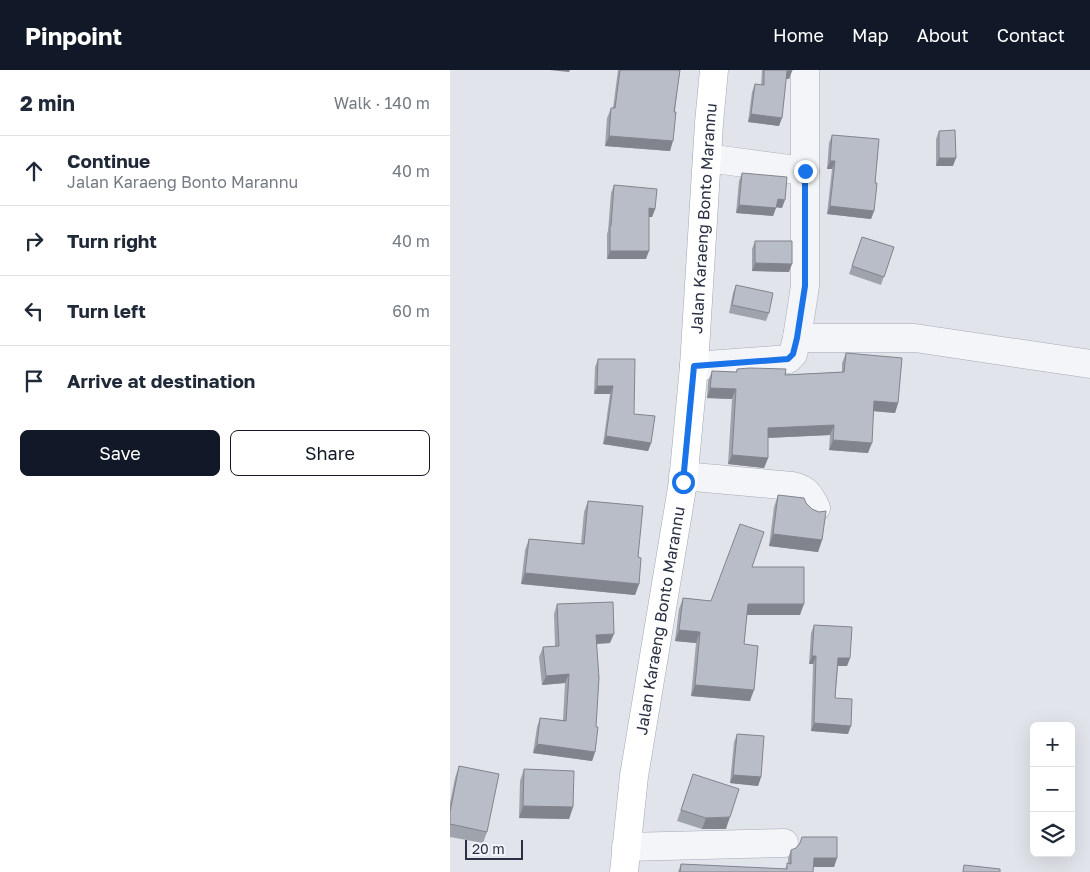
<!DOCTYPE html>
<html lang="en">
<head>
<meta charset="utf-8">
<style>
  :root { --surface:#fff; --page:#f2f2f3; --text:#1f2937; --muted:#747a83; --line:#e0e1e3; --accent:#111827 }
  body { margin:0; font-family:"Golos Text",sans-serif; background:var(--page); color:var(--text) }
  .controls { position:absolute; right:15px; bottom:15px; display:grid; overflow:hidden; border-radius:8px; box-shadow:0 5px 20px #0002 }
  .controls button { width:45px; height:45px; display:grid; place-items:center; padding:0; border:0; border-bottom:1px solid var(--line); background:var(--surface); color:var(--text); font:25px sans-serif }
  .scale { position:absolute; left:15px; bottom:12px; width:58px; box-sizing:border-box; padding-left:5px; border:2px solid #293043; border-top:0; font-size:14px; line-height:18px; white-space:nowrap; color:#293043; -webkit-text-stroke:4px #f1f3f8; paint-order:stroke }
  .stop { position:absolute; width:15px; height:15px; margin:-11px; border:4px solid #1a73e8; border-radius:50%; background:#fff }
  .stop.end { background:#1a73e8; border-color:#fff; box-shadow:0 1px 5px #0008 }
  .list { margin:0; padding:0; list-style:none }
  h2 { display:flex; justify-content:space-between; align-items:center; height:65px; margin:0; padding:0 20px; font-size:21px }
  h2 small { font-size:16px; font-weight:400; color:var(--muted) }
  .list li { display:grid; grid-template-columns:32px 1fr auto; gap:15px; align-items:center; box-sizing:border-box; height:70px; padding:0 20px; border-top:1px solid var(--line) }
  .list b { display:block; font-size:19px; white-space:nowrap }
  .list p { margin:0; font-size:16px; white-space:nowrap; color:var(--muted) }
  .list em { font-size:16px; font-style:normal; color:var(--muted) }
  .actions { display:flex; gap:10px; padding:15px 20px }
  .actions a { flex:1; padding:11px 0; border:1px solid var(--accent); border-radius:8px; text-align:center; font-size:18px; color:var(--accent) }
  .actions .main { background:var(--accent); color:#fff }
  .icon { flex:none; width:28px; height:28px; fill:none; stroke:currentColor; stroke-width:2; stroke-linecap:round; stroke-linejoin:round }
  .map { position:relative; flex:none; width:640px; height:802px; overflow:hidden }
  header { display:flex; align-items:center; gap:30px; box-sizing:border-box; height:70px; padding:0 25px; background:var(--accent); color:#fff }
  header strong { font-size:24px }
  nav { display:flex; gap:28px; margin-inline-start:auto; font-size:18px }
  main { display:flex }
  aside { flex:1; background:var(--surface) }
  .map>svg:first-child { display:block }
  .lines { fill:none; stroke-linecap:round; stroke-linejoin:round }
  .minor-casing { stroke:#a6aab5; stroke-width:29 }
  .major-casing { stroke:#a0a7b6; stroke-width:29 }
  .minor { stroke:#f4f5f8; stroke-width:28 }
  .major { stroke:#fff; stroke-width:28 }
  .wall { fill:#9ea3ac }
  .shaded-wall { fill:#81848c }
  .building { fill:#b8bdc8; stroke:#81848c }
  .route { stroke:#1a73e8; stroke-width:6 }
  .labels { text-anchor:middle; stroke-width:4; stroke-linejoin:round; paint-order:stroke }
  .street-label { font-size:16px; fill:#293043; stroke:#f1f3f8 }
</style>
</head>
<body>
<header>
<strong>Pinpoint</strong>
<nav><a>Home</a><a>Map</a><a>About</a><a>Contact</a></nav>
</header>
<main>
<aside>
<h2>2 min<small>Walk · 140 m</small></h2>
<ul class="list">
<li><svg class="icon" aria-label="ahead" viewBox="0 0 24 24"><path d="M12 20V5M6 11l6-6 6 6"/></svg><div><b>Continue</b><p>Jalan Karaeng Bonto Marannu</p></div><em>40 m</em></li>
<li><svg class="icon" aria-label="right" viewBox="0 0 24 24"><path d="M7 20v-9h11M14 6l5 5-5 5"/></svg><div><b>Turn right</b></div><em>40 m</em></li>
<li><svg class="icon" aria-label="left" viewBox="0 0 24 24"><path d="M17 20v-9H6M10 6l-5 5 5 5"/></svg><div><b>Turn left</b></div><em>60 m</em></li>
<li><svg class="icon" aria-label="arrive" viewBox="0 0 24 24"><path d="M6 21V4h12l-3 4 3 4H6"/></svg><div><b>Arrive at destination</b></div></li>
</ul>
<div class="actions"><a class="main">Save</a><a>Share</a></div>
</aside>
<div class="map">
<svg width="640" height="802" viewBox="0 0 640 802">
  <rect width="100%" height="100%" fill="#e1e4ea"/>
  <g class="lines">
    <g class="minor-casing">
      <g id="minor">
        <path d="M257,88l98,13v-101"/>
        <path d="M347,268h118l175,26"/>
        <path d="M244,296l94,-7 5,-5 4,-16 8,-52v-115"/>
        <path d="M233,406l109,10c14,3 18,9 24,22"/>
        <path d="M176,777l158,-4"/>
      </g>
    </g>
    <g class="major-casing">
      <g id="major">
        <path id="s1" d="M174,802l10,-96 49,-294 11,-116 15,-243 5,-53"/>
      </g>
    </g>
    <use href="#minor" class="minor"/>
    <use href="#major" class="major"/>
  </g>
  <g class="wall">
    <path d="M168,0h62l-10,81 -65,-5 2,-28 4,-10h2z"/>
    <path d="M312,0h30l-3,9h-3l-7,47 -31,-4 4,-30 3,-8 6,1z"/>
    <path d="M489,61l14,35h-17v-27z"/>
    <path d="M382,65l43,48 -1,28 -3,8 -44,-5 5,-45h-5l2,-26z"/>
    <path d="M292,103l40,35 -6,-1 -3,9 -37,-3 3,-32z"/>
    <path d="M164,115l41,24 -3,8h-3l-3,42h-39v-25l1,-3 3,-38z"/>
    <path d="M412,167l32,10 -13,38 -32,-11z"/>
    <path d="M305,171l34,31 -37,-1v-22z"/>
    <path d="M286,215l33,28 -3,8 -37,-8 4,-20z"/>
    <path d="M396,283l52,50 -3,10 -21,-2 -6,42 -39,-3 1,-15 -62,3v20l-4,10 -36,-4 4,-65 -25,-1 1,-17 4,-10 24,1 1,-3 48,6 57,-3v-9z"/>
    <path d="M148,289l36,55 17,29 -3,8 -45,-7 7,-50h-16l1,-27z"/>
    <path d="M328,425l44,45 -4,12 -49,-6 5,-39z"/>
    <path d="M138,431l50,56 1,27 -4,11 -114,-11 4,-34 4,-11 52,5 3,-32z"/>
    <path d="M302,497l48,48h-53l-3,29 6,57 -59,-5 5,-53 -21,-2 4,-32 4,-11 28,3z"/>
    <path d="M107,534l53,39 -13,1 -2,108 -3,9 -59,-8 4,-26 3,-9 23,2 2,-37 -23,2 -3,-28 4,-10 12,-1 -1,-32z"/>
    <path d="M364,555l36,33 -3,8h-9l-3,32 13,36 -37,-3 2,-67h-4l2,-31z"/>
    <path d="M287,664l24,43 -3,9 -28,-3 4,-41z"/>
    <path d="M9,696l28,66 -4,11 -33,-6v-34l5,-25z"/>
    <path d="M74,699l49,38 -4,12 -50,-1 1,-37z"/>
    <path d="M239,716l37,43h-24l-25,-8z"/>
    <path d="M352,767l35,21 -3,9h-21v5h-135l3,-8 104,5 3,-6v-5l3,-8 5,-2 4,-4z"/>
  </g>
  <g class="shaded-wall">
    <path d="M99,0h21l-1,2z"/>
    <path d="M337,1h5l-3,8h-5z"/>
    <path d="M301,44l31,4 -3,8 -31,-4z"/>
    <path d="M159,66l64,5 -3,10 -65,-5z"/>
    <path d="M489,88h17l-3,8h-17z"/>
    <path d="M380,91h5l-3,8h-5z"/>
    <path d="M328,129l7,1 -3,8 -7,-1z"/>
    <path d="M289,135l37,3 -3,8 -37,-3z"/>
    <path d="M380,136l44,5 -3,8 -44,-5z"/>
    <path d="M199,138l6,1 -3,8h-6z"/>
    <path d="M160,181h39l-3,8h-39z"/>
    <path d="M305,193l37,1 -3,8 -37,-1z"/>
    <path d="M147,316h16l-3,8h-16z"/>
    <path d="M260,318l26,1 -4,10 -25,-1z"/>
    <path d="M424,331l24,2 -3,10 -24,-2z"/>
    <path d="M384,355l-4,10 -65,3 3,-10z"/>
    <path d="M156,366l45,7 -3,8 -45,-7z"/>
    <path d="M383,370l39,3 -4,10 -39,-3z"/>
    <path d="M282,385l36,3 -4,10 -36,-4z"/>
    <path d="M323,464l49,6 -4,12 -49,-6z"/>
    <path d="M75,503l114,11 -4,11 -114,-11z"/>
    <path d="M298,534h56l-4,11h-56z"/>
    <path d="M229,560l21,2 -4,11 -21,-2z"/>
    <path d="M164,564l-4,9 -18,1 4,-9z"/>
    <path d="M362,586h4l-3,8h-4z"/>
    <path d="M388,588h12l-3,8h-12z"/>
    <path d="M119,604l-4,9 -23,2 4,-9z"/>
    <path d="M245,615l59,5 -4,11 -59,-5z"/>
    <path d="M364,653l37,3 -3,8 -37,-3z"/>
    <path d="M87,674l58,8 -3,9 -59,-8z"/>
    <path d="M283,705l28,2 -3,9 -28,-3z"/>
    <path d="M73,736l50,1 -4,12 -50,-1z"/>
    <path d="M280,747l-4,12h-24l4,-11z"/>
    <path d="M364,788h23l-3,9h-23z"/>
  </g>
  <g class="building">
    <path d="M170,0h60l-6,42h2l-3,29 -64,-5 2,-28h4z"/>
    <path d="M314,0h28v1h-5l-5,47 -31,-4 4,-30 9,1z"/>
    <path d="M505,60l1,28h-17v-27z"/>
    <path d="M382,65l47,4 -4,44h2l-3,28 -44,-5 5,-45h-5z"/>
    <path d="M292,103l45,4 -2,23 -7,-1 -2,9 -37,-3z"/>
    <path d="M164,115l43,4 -2,20 -6,-1v43h-39v-25h1z"/>
    <path d="M412,167l32,10 -10,30 -32,-11z"/>
    <path d="M305,171h37v23l-37,-1z"/>
    <path d="M286,215l37,8 -4,20 -37,-8z"/>
    <path d="M396,283l56,5 -4,45 -24,-2 -2,42 -39,-3 1,-15 -66,3v30l-36,-3 4,-66 -26,-1 2,-17 25,1v-3l13,-1 36,1 -1,6 59,-3z"/>
    <path d="M148,289h37l-1,55 21,2 -4,27 -45,-7 7,-50h-16z"/>
    <path d="M328,425l26,3 2,5 6,6 7,3 7,-1 -4,29 -49,-6z"/>
    <path d="M138,431l55,5 -5,51 3,1 -2,26 -114,-11 4,-34 55,5z"/>
    <path d="M290,454l24,8 -12,35h52v37h-56l-4,40 14,2 -4,44 -59,-5 5,-53 -21,-2 4,-32 28,3z"/>
    <path d="M163,532l1,32 -18,1 3,43 -3,49h2l-3,25 -58,-8 3,-26 26,3 3,-47 -23,2 -3,-29 16,-1 -2,-42z"/>
    <path d="M364,555l38,2 -2,31h-12l-3,40 17,1 -1,27 -37,-3 2,-67h-4z"/>
    <path d="M287,664l27,2 -3,41 -28,-2z"/>
    <path d="M9,696l40,8 -12,58 -37,-8v-12z"/>
    <path d="M74,699l50,2 -1,36 -50,-1z"/>
    <path d="M243,704l46,15 -9,28 -24,1 -25,-8z"/>
    <path d="M352,767h35v21h-23l-1,14h-133l1,-8 106,5v-6l4,1v-14l5,-2 4,-5z"/>
    <path d="M514,795l36,4v3h-37z"/>
  </g>
  <g class="lines">
    <path class="route" d="M233,412l11,-116 94,-7 5,-5 4,-16 8,-52v-115"/>
  </g>
  <g class="labels">
    <g class="street-label">
      <text dy="6" stroke="none"><textPath href="#s1" startOffset="659">Jalan Karaeng Bonto Marannu</textPath></text>
      <text dy="6" stroke="none"><textPath href="#s1" startOffset="254">Jalan Karaeng Bonto Marannu</textPath></text>
    </g>
  </g>
</svg>
<div class="controls">
<button>+</button>
<button>−</button>
<button><svg class="icon" aria-label="layers" viewBox="0 0 24 24"><path d="M12 4l9 5-9 5-9-5zM3 14l9 5 9-5"/></svg></button>
</div>
<div class="scale">20 m</div>
<div class="stop" style="left:233px;top:412px"></div>
<div class="stop end" style="left:355px;top:101px"></div>
</div>
</main>
</body>
</html>
